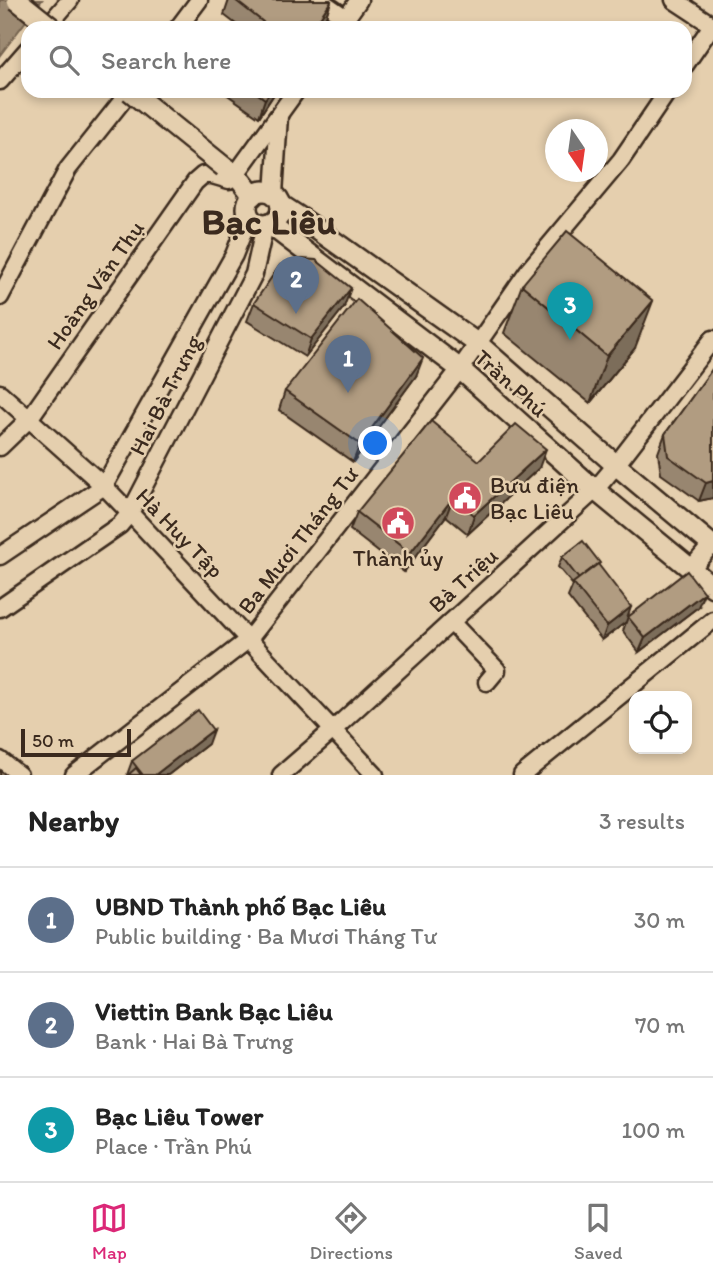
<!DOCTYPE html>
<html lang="en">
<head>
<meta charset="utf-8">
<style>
  :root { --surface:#fff; --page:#f2f2f2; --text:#222; --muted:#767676; --line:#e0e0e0; --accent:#db2777 }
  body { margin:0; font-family:Itim,sans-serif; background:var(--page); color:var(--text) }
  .controls { position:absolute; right:21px; bottom:21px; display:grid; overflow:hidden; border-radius:14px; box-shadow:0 4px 10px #0003 }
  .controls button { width:63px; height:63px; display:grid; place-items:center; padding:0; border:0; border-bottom:2px solid var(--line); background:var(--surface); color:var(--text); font:35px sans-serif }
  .compass { position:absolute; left:545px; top:119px; width:63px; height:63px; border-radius:50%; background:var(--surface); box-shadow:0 4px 10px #0003; rotate:167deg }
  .scale { position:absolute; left:21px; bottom:18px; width:110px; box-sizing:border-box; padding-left:7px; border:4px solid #3b2a1e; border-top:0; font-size:19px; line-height:24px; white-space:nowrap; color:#3b2a1e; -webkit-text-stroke:5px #e5cfae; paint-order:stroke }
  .you { position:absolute; left:376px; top:444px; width:24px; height:24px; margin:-18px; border:5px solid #fff; border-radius:50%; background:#1a73e8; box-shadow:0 0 0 10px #1a73e833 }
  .badge { display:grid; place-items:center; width:46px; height:46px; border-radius:50%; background:var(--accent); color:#fff; font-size:23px; font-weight:700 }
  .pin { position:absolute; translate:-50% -58px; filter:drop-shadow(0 2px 4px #0008) }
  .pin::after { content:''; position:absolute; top:37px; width:24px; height:21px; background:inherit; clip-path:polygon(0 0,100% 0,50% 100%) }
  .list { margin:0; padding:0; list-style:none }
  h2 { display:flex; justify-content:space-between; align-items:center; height:91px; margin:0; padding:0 28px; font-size:30px }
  h2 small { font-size:23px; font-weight:400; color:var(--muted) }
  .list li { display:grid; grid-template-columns:46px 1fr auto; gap:21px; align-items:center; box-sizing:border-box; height:105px; padding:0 28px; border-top:2px solid var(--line) }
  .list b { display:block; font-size:26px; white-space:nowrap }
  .list p { margin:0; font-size:23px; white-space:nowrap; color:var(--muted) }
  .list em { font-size:23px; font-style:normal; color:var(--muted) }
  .icon { flex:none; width:38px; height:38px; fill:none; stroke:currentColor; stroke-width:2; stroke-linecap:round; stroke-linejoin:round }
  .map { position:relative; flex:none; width:713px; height:775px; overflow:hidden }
  .search { position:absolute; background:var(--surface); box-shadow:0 4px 10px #0003; left:21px; right:21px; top:21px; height:77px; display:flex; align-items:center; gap:18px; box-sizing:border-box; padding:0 24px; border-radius:21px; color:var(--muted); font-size:26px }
  .sheet { height:406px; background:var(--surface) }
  nav { display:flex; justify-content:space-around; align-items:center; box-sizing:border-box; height:98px; border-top:2px solid var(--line); background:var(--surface); font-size:19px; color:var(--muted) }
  nav a { display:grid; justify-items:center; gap:4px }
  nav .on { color:var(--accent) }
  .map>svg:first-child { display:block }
  .water { fill:#9d8a72; stroke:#766450; stroke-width:2 }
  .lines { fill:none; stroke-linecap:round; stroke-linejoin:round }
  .minor-casing { stroke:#3b2a1e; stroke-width:21 }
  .major-casing { stroke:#3b2a1e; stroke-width:24 }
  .minor { stroke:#e5cfae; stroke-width:16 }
  .major { stroke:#e5cfae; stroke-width:19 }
  .major-bridge-casing { stroke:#3b2a1e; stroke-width:24; stroke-linecap:butt }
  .major-bridge { stroke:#e5cfae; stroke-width:19 }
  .wall { fill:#98866f; stroke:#3b2a1e; stroke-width:2 }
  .shaded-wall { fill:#7c6d5a; stroke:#3b2a1e; stroke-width:2 }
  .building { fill:#b19c81; stroke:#3b2a1e; stroke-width:2 }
  .labels { text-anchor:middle; stroke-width:5; stroke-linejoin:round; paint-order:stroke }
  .street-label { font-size:23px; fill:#3b2a1e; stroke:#e5cfae }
  .poi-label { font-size:23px; fill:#3b2a1e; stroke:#e5cfae; text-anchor:start }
  .town-label { font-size:37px; font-weight:bold; fill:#3b2a1e; stroke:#e5cfae }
</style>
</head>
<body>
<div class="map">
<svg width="713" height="775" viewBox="0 0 713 775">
  <rect width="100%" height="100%" fill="#e5cfae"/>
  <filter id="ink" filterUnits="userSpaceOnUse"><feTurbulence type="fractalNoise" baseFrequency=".0143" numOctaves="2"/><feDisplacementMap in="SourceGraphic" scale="14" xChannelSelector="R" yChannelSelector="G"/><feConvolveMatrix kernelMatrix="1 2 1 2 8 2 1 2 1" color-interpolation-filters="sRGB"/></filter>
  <g filter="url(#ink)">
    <path class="water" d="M0,0h42l-42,55z"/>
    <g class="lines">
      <g class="minor-casing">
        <g id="minor">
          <path d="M320,0l26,18"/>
          <path d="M674,0l38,25"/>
          <path d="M46,28l24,-28"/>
          <path d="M178,28l21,-28"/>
          <path d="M339,28l20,-28"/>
          <path d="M685,65l28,-41"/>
          <path d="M0,81l28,-32"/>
          <path d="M274,194l5,-78"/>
          <path d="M0,297l68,-128 62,-78"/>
          <path d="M0,393l104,93 26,27 245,262"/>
          <path d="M0,447l29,-28 166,-237 8,-7h9l17,5 7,-6 60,-83"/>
          <path d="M0,556l104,-70 130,-231 15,-38"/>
          <path d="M691,569l22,-26"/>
          <path d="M0,608l120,-83 10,-12 124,-239 11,-49"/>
          <path d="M451,622l46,48 -10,12"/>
          <path d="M0,760l19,15"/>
          <path d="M74,775l175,-136 211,-270 68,-98 93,-111 47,-69"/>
          <path d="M281,775l52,-45 262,-240 21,-25 97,-126"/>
          <path d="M522,775l191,-155"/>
        </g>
      </g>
      <g class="major-casing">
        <g id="major">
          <path d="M224,167l12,7 17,22"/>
          <circle cx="264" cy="208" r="17"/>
          <path d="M281,205l23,15 174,124 138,121 97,81"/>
          <path d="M269,224l191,145 135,121 118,97"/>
        </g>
      </g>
      <use href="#minor" class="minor"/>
      <use href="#major" class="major"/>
      <g class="major-bridge-casing">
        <g id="major-bridge">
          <path d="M17,0l35,28"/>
          <path d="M130,91l94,76"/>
        </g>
      </g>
      <use href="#major-bridge" class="major-bridge"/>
    </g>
    <g class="wall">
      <path d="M229,0h101l1,1 -6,18 -6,9h-78l-17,-13z"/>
      <path d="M222,91h54l-17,26z"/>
      <path d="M522,285l113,63 -45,55 -86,-70z"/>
      <path d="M254,303l90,4 -39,50 -58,-36z"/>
      <path d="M713,368v130l-14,3 -38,-27 -3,-21 7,-19z"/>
      <path d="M416,376l-63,86 -74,-52 6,-19z"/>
      <path d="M479,461l60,7 -71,66 -22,-18 -42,56 -54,-42 7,-18z"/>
      <path d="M562,557l37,9 29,50 70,-9 -59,45 -16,-21 3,-9 -24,18 -34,-43 5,-12 -15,-18z"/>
      <path d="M208,744l-40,31h-41l5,-14z"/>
    </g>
    <g class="shaded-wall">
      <path d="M331,1l-6,18 -6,9h-6z"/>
      <path d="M271,91h5l-17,26 6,-18z"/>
      <path d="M351,288l-7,19 -39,50 6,-18z"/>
      <path d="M653,301l-18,47 -45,55 17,-47z"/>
      <path d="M423,358l-7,18 -63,86 7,-18z"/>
      <path d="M546,449l-7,19 -71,66 6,-19z"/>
      <path d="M713,481v17l-14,3 7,-18z"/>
      <path d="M453,498l-7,18 -42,56 6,-19z"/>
      <path d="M704,593l-6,14 -59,45 6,-14z"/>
      <path d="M631,607l-5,15 -24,18 5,-14z"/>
      <path d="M213,730l-5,14 -40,31h-13z"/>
    </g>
    <g class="building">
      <path d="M235,0h95l1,1 -18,27h-55l5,-6z"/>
      <path d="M254,91h17l-6,8z"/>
      <path d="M567,231l86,70 -46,55 -85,-71z"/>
      <path d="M302,259l14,1 35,28 -40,51 -57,-36 26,-38z"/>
      <path d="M357,299l66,59 -63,86 -75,-53z"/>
      <path d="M713,368v113l-7,2 -38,-27 -3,-22z"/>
      <path d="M431,421l48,40 37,-37 30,25 -72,66 -21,-17 -43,55 -53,-41z"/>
      <path d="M583,541l17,22 -21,16 -17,-22z"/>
      <path d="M598,564l33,43 -24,19 -34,-43z"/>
      <path d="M687,571l17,22 -59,45 -17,-21z"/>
      <path d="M198,710l15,20 -58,45h-12l-11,-14z"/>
      <path d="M136,768l5,7h-13z"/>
      <path d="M0,770l6,5h-6z"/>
    </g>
  </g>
  <defs>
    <g id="civic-disc" transform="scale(1.75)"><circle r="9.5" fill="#d1495b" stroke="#e5cfae"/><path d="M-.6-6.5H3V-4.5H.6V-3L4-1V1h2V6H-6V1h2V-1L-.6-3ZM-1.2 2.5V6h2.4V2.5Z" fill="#fff"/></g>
  </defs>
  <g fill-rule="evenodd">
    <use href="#civic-disc" x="465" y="498"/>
    <use href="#civic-disc" x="398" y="523"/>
  </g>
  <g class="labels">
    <g class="street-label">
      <text transform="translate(95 285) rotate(-55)" y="8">Hoàng Văn Thụ</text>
      <text transform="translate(511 383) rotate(42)" y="8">Trần Phú</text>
      <text transform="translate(165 395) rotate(-63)" y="8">Hai Bà Trưng</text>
      <text transform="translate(180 533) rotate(46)" y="8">Hà Huy Tập</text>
      <text transform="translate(298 540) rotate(-52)" y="8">Ba Mươi Tháng Tư</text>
      <text transform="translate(463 580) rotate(-42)" y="8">Bà Triệu</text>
    </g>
    <g class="poi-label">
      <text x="490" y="493">Bưu điện<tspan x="490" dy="26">Bạc Liêu</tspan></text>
      <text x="398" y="566" text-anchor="middle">Thành ủy</text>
    </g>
    <g class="town-label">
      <text x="269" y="234">Bạc Liêu</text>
    </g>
  </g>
</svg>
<div class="controls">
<button><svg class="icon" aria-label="locate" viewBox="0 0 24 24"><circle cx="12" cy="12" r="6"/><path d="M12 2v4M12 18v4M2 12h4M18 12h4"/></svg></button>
</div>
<svg class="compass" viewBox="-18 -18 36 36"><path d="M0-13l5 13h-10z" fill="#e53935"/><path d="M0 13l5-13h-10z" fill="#767676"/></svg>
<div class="scale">50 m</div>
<div class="you"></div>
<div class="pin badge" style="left:348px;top:393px;background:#5c6f8a">1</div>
<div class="pin badge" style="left:296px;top:314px;background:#5c6f8a">2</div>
<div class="pin badge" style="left:570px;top:340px;background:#0f9aa8">3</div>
<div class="search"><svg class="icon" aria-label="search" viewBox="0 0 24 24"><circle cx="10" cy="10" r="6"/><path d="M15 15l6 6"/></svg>Search here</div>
</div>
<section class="sheet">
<h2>Nearby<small>3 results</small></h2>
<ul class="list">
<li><span class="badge" style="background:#5c6f8a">1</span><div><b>UBND Thành phố Bạc Liêu</b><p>Public building · Ba Mươi Tháng Tư</p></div><em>30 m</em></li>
<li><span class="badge" style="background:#5c6f8a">2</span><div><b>Viettin Bank Bạc Liêu</b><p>Bank · Hai Bà Trưng</p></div><em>70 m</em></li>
<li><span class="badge" style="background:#0f9aa8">3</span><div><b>Bạc Liêu Tower</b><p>Place · Trần Phú</p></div><em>100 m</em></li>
</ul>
</section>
<nav>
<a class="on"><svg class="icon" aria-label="map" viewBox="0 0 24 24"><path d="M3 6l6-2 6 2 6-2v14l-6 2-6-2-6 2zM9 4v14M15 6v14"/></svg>Map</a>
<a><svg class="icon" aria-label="directions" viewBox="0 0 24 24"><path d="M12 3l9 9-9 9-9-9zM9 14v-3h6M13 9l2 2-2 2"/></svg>Directions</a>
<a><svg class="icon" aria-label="saved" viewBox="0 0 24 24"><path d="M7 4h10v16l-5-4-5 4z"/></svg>Saved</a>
</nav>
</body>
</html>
